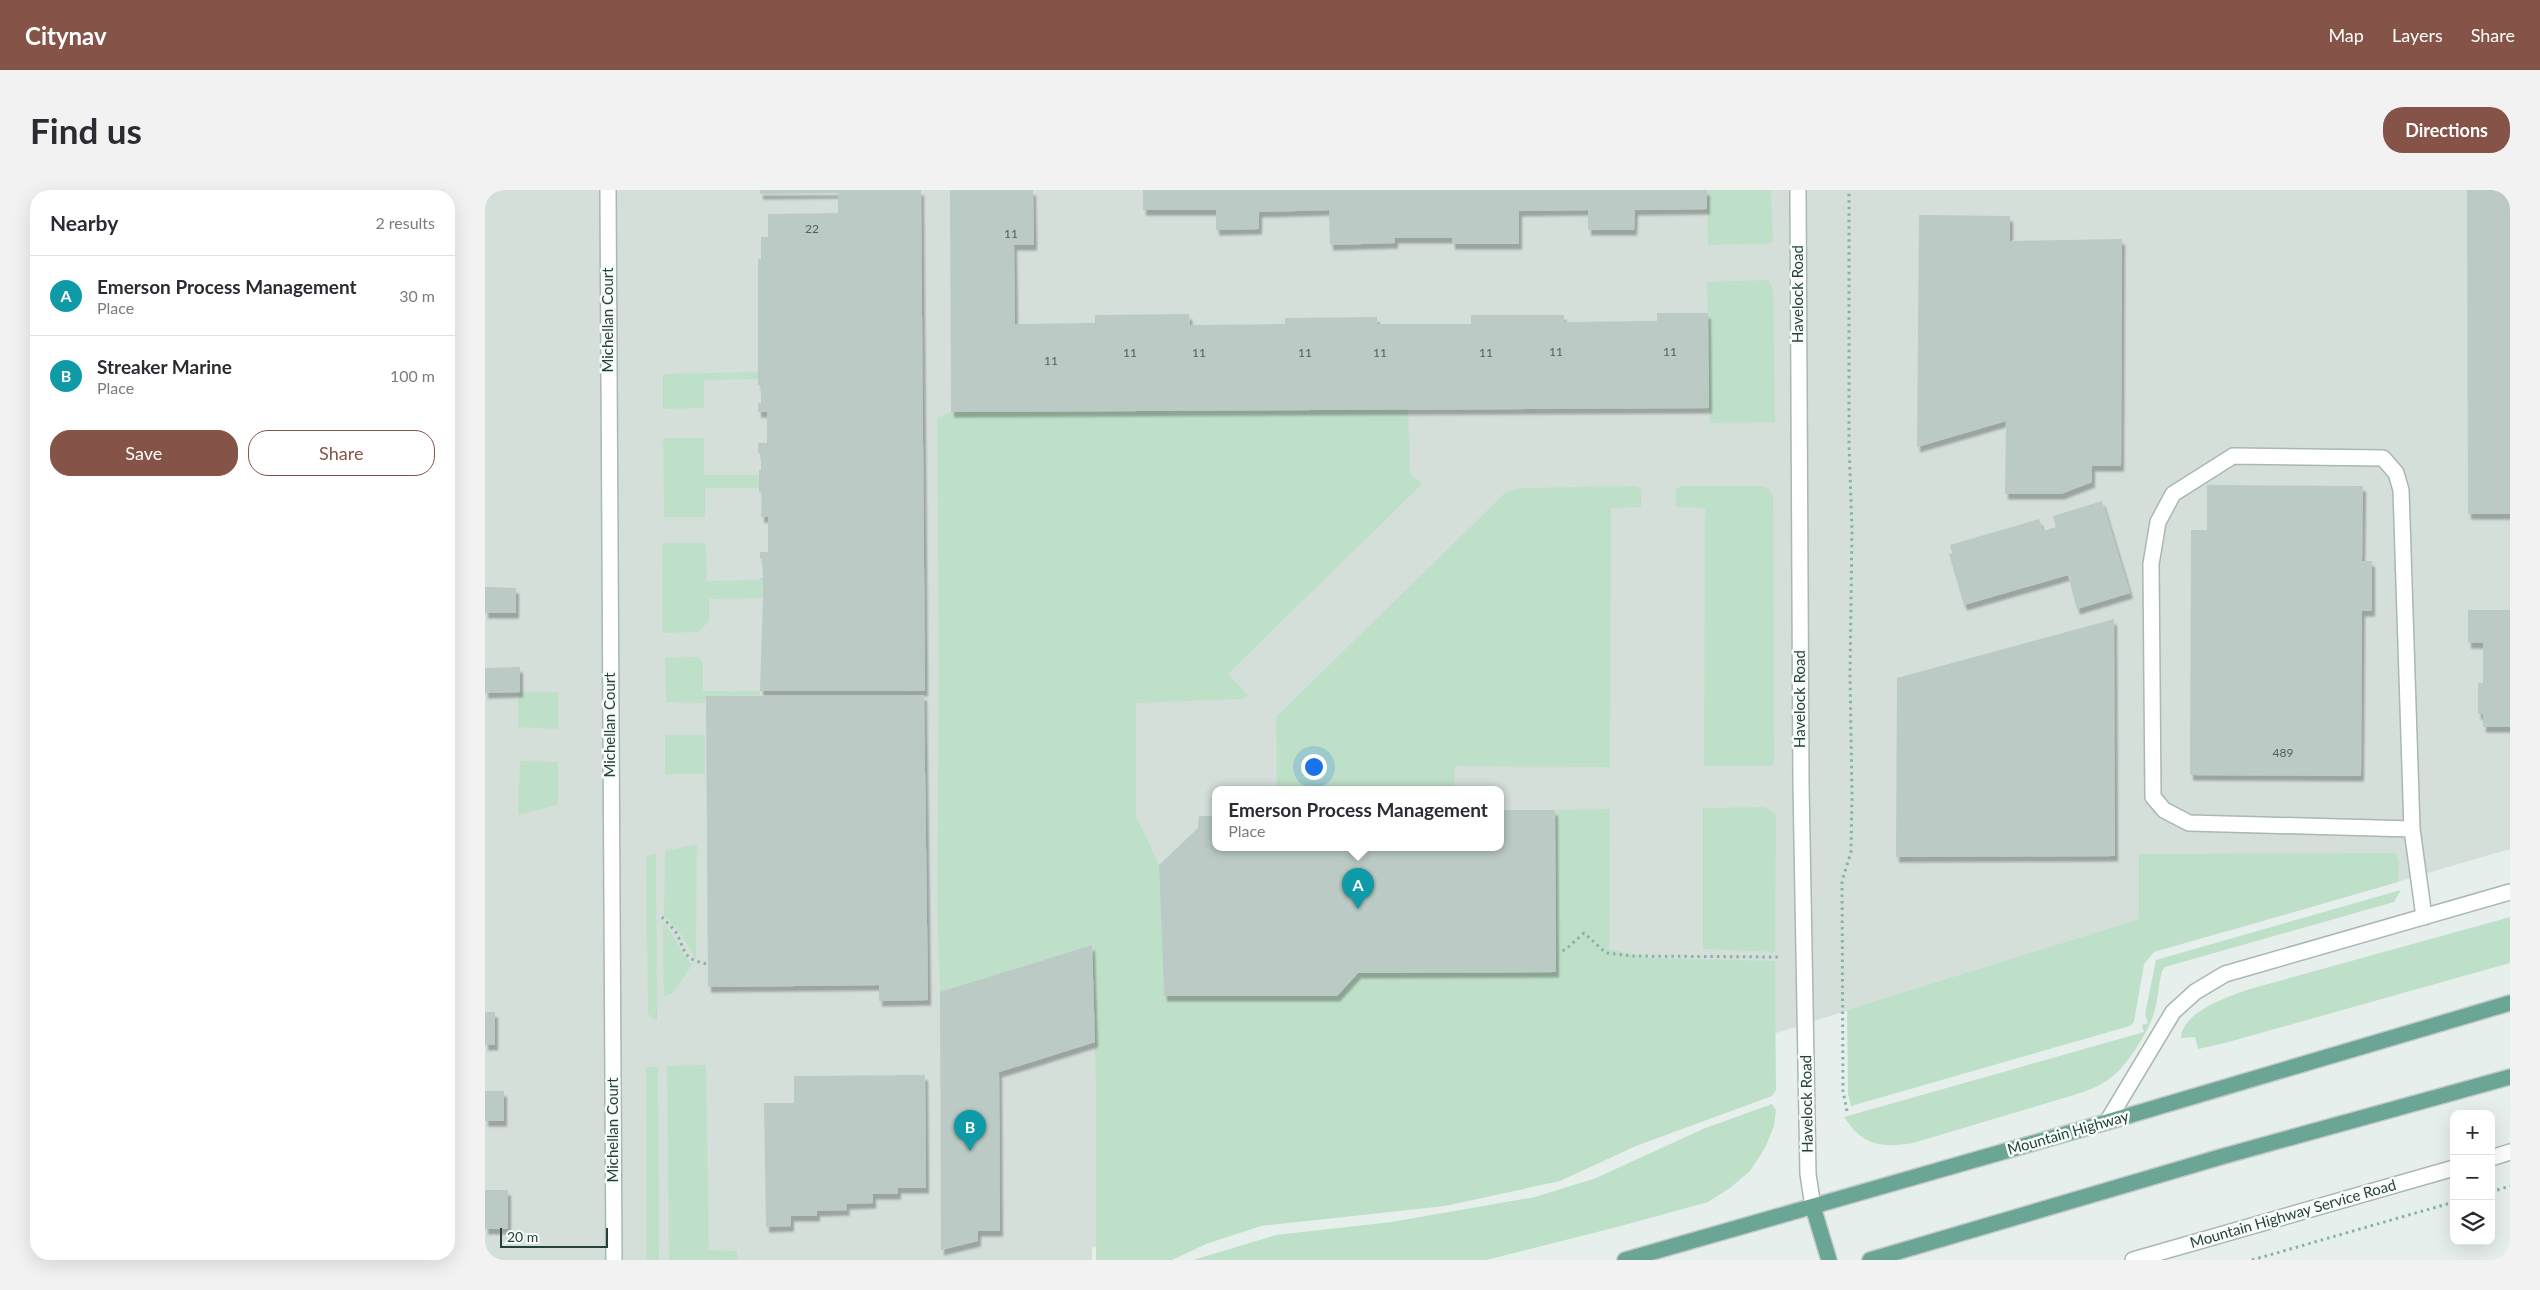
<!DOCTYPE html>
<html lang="en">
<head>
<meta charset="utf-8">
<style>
  :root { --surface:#fff; --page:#f2f2f3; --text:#2b2b33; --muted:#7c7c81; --line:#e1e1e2; --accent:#855347 }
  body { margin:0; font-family:Lato,sans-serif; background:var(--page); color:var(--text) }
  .controls { position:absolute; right:15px; bottom:15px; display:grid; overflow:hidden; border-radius:10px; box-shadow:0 5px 20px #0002 }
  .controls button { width:45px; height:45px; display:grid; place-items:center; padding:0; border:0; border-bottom:1px solid var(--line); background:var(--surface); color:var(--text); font:25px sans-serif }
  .scale { position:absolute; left:15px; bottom:12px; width:108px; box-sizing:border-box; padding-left:5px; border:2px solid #24423a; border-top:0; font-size:14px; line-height:18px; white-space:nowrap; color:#24423a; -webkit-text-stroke:4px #f7fbf9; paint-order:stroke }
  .you { position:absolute; left:828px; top:576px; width:18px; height:18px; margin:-12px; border:4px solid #fff; border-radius:50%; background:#1a73e8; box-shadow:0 0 0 8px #1a73e833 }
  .badge { display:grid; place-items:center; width:32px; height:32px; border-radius:50%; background:var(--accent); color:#fff; font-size:16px; font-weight:700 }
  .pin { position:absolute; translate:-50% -41px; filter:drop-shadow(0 1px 2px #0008) }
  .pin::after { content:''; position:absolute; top:26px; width:18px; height:15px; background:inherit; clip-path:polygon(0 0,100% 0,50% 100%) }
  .popup { position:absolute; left:727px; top:596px; width:292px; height:65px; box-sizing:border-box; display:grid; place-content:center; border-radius:10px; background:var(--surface); filter:drop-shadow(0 1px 4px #0005); font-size:16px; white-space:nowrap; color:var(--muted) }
  .popup b { font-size:19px; color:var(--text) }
  .popup::after { content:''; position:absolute; left:50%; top:100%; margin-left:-10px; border:10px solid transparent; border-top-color:var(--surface) }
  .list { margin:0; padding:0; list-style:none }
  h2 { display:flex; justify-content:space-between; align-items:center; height:65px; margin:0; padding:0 20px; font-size:21px }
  h2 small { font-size:16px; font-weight:400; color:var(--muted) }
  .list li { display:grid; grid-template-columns:32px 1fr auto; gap:15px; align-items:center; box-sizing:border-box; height:80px; padding:0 20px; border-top:1px solid var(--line) }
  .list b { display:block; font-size:19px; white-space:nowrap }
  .list p { margin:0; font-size:16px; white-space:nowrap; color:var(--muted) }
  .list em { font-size:16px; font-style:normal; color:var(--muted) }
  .actions { display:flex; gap:10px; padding:15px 20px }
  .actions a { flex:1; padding:11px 0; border:1px solid var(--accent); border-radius:20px; text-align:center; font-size:18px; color:var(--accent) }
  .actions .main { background:var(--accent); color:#fff }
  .icon { flex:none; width:28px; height:28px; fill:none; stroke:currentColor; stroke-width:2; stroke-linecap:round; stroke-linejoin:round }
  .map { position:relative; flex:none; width:2025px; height:1070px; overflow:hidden; border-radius:20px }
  header { display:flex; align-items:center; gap:30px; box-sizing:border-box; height:70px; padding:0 25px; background:var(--accent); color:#fff }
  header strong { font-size:24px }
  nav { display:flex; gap:28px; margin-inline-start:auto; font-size:18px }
  .intro { display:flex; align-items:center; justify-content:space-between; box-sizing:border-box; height:120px; padding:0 30px }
  h1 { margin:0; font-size:35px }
  .button { padding:12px 22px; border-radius:20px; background:var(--accent); color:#fff; font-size:18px; font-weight:700 }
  main { display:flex; gap:30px; padding:0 30px }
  aside { flex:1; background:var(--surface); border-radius:20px; box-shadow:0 5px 20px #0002 }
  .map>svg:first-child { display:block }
  .built { fill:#d4dfda; fill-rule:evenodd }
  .green { fill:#bfe0c8 }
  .building { fill:#bbcac4; filter:url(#shadow) }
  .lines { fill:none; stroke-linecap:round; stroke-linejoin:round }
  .minor-casing { stroke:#a8b8b2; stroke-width:18 }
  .major-casing { stroke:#c2cac8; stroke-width:18 }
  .path { stroke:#86b3a5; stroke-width:3; stroke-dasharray:2.5 4; stroke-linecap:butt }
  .minor { stroke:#fff; stroke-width:15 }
  .major { stroke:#6aa596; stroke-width:15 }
  .labels { text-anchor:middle; stroke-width:5; stroke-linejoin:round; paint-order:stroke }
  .number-label { font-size:12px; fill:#4a645c }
  .street-label { font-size:15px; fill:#24423a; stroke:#f7fbf9 }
</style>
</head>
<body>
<header>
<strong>Citynav</strong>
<nav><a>Map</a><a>Layers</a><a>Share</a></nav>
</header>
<div class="intro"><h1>Find us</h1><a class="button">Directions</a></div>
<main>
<aside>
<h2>Nearby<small>2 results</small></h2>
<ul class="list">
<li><span class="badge" style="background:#0f9aa8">A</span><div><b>Emerson Process Management</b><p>Place</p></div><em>30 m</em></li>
<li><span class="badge" style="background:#0f9aa8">B</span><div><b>Streaker Marine</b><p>Place</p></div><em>100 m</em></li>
</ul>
<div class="actions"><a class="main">Save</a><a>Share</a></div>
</aside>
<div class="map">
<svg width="2025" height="1070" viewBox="0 0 2025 1070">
  <defs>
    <filter id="shadow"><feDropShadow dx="3" dy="5.5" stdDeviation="1" flood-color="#0004"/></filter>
  </defs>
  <rect width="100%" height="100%" fill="#e6efeb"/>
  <path class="built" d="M0,0h2025v659l-281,82 -19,-13 -71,1 -1047,329v12h-607zM730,600h286v58h-286z"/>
  <g class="green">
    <path d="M1222,0h64l2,50 -4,4 -61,1z"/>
    <path d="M1284,90l4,10 2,132 -65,1 -3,-141z"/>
    <path d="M273,182v7l-54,1v28l-41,1v-35z"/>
    <path d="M923,219l2,65 12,10 -194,190 20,21 -6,4 -106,4v113l23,49 5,131h173l21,-23 198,-1 -1,-162 55,-1 -1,140 41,9 125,3 1,129 -4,6 -136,50 -76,35 -115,25 -184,20 -55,18 -34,16h-76v-171l-4,-144 -152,47 -3,-96 2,-223 -2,-255 14,-6z"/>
    <path d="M178,248h41v37h55v13h-54v29h-41z"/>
    <path d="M1152,296l4,3v18l-30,1 -1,259 -155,-1 -1,24h-177l-1,-73 230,-225 14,-4z"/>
    <path d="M1195,296h82l8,3 3,7 1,265 -2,5h-68l1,-258 -29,-1v-17z"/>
    <path d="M177,353h44l1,38 56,-1v18l-54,1v22l-11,11 -35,1z"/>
    <path d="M213,467l5,6v28h57v4l-54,1 -1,7 -39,-1 -1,-44z"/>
    <path d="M35,502h38v37l-40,-2v-29z"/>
    <rect x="180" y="545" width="40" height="39"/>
    <path d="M35,571l38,1v43l-40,10z"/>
    <path d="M1278,617l12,6 1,8 -1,131 -72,-3v-141z"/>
    <path d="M212,654l-1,115 -16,-26 -16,-18 1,-64z"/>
    <path d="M1911,663l3,10 -1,19 -244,70 -10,12 -10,58 -4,4 -279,80 -3,-12 -1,-84 292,-91v-65z"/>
    <path d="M171,664l1,167 -9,-7 -2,-158z"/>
    <path d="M1916,700l-7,12 -229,65 -3,4c-4,15 -4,31 -9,45 -6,18 -28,53 -44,63 -10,8 -23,12 -35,16l-161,48c-32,5 -50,3 -69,-26l300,-85 -2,-7 6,-2 -3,-9 11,-54z"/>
    <path d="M2025,727v46l-285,80 -27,6 -3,-12 -14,1c1,-26 48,-42 69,-49z"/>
    <path d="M178,733c13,13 17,29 29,42l-19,28 -9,4z"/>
    <path d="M221,875l3,185 28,1v9h-68l-2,-194z"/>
    <path d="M161,877h12l1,193h-12z"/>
    <path d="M1287,914l4,6 -2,16 -9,22 -15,23 -20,17 -22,14 -87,24 -135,34h-293l83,-25 115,-13 144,-25 61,-19 107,-49z"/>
  </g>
  <g class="building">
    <path d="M275,0h161l4,501h-165l3,-93v-18l-3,-2h3l-1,-19h-2v-7h8v-35h-7l1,-25h-3v-22h2v-17h-3v-10h9v-31h-9v-9h3v-18h-3v-126h3v-22h7v-23l70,-1v-20l-78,1z"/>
    <path d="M465,0h83l1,55h-20l1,79 80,-1v-8l94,-1 1,11 95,-1v-6l92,-1v7h94v-9h93v7l93,-1v-8h51l1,95 -758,4z"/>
    <path d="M658,0h564v19l-72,1 -1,20h-46v-20l-69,1v33h-67v-6h-57v5l-65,2 -1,-35 -70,2v17l-43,1v-20h-73z"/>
    <path d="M1982,0h43v324h-42z"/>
    <path d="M1434,25l91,1v25l112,-2 -1,227h-29v16l-31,12h-56l1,-73 -89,26z"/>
    <path d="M1722,295l156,1 -1,75h10v50h-10l-1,165 -171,-1 1,-245h16z"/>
    <path d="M1617,311l28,92 -53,16 -9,-34 -104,30 -15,-51 3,-1 -2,-8 89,-26 4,12 13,-4 -3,-11z"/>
    <path d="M0,397l31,1v25h-31z"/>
    <path d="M1983,420h42v117h-27v-13h-5v-31h5v-40h-15z"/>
    <path d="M1629,429l1,237 -219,1 1,-179z"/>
    <path d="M35,477v25l-35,1v-25z"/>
    <path d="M439,505l4,305 -49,1v-16l-171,2 -2,-291z"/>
    <path d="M1016,620h54l1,162 -198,1 -21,23h-173l-5,-131 39,-37 1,-12h16v32h286z"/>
    <path d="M607,755l3,97 -96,30 1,159h-22v10l-37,9 -1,-258z"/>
    <rect x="0" y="822" width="10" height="33"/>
    <path d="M440,885l1,113h-28v6h-25v9l-27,1 1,6 -30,1v5h-26v10l-25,1 -2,-124h30v-27z"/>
    <rect x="0" y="901" width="19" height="30"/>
    <rect x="0" y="1000" width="23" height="39"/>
  </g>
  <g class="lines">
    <g class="minor-casing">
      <g id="minor">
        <path d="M123,0l6,1070"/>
        <path d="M1313,0l3,594 7,390 5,33"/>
        <path d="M1927,639l-223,-6 -25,-13 -11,-13 -2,-233 7,-42 15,-28 60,-38 150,2 13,15 5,17 11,339 12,88"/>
        <path d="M1622,932l66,-110 22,-20 30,-18 285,-82"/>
        <path d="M2006,968l19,-6"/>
        <path d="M1648,1070l321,-92"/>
      </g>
    </g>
    <g class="major-casing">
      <g id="major">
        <path d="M1328,1017l16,53"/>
        <path d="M1140,1070l482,-138 403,-119"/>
        <path d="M1385,1070l354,-104 286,-79"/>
      </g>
    </g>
    <g class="path">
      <path d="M177,727c5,6 13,12 16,19 8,19 7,23 29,28"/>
      <path d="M1071,762l9,-2 19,-17 22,20 27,3 145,1"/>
      <path d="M1362,921l-4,-20 -1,-210 9,-29 1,-58 -2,-120 2,-145 -3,-85v-254"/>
      <path d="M2006,1002l19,-6"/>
      <path d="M1767,1070l202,-58"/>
    </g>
    <use href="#minor" class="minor"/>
    <use href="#major" class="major"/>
  </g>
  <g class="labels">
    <g class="number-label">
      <text x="327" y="43">22</text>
      <text x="526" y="48">11</text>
      <text x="1071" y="166">11</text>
      <text x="1185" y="166">11</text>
      <text x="645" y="167">11</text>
      <text x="714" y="167">11</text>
      <text x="820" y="167">11</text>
      <text x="895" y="167">11</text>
      <text x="1001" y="167">11</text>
      <text x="566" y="175">11</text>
      <text x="1798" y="567">489</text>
    </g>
    <g class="street-label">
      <text transform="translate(1313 104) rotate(-90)" y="5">Havelock Road</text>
      <text transform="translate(123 130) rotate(-90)" y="5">Michellan Court</text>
      <text transform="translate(1315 509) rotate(-90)" y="5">Havelock Road</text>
      <text transform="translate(125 535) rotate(-90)" y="5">Michellan Court</text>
      <text transform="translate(1322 914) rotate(-91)" y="5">Havelock Road</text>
      <text transform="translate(128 940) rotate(-90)" y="5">Michellan Court</text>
      <text transform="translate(1583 943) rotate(-16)" y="5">Mountain Highway</text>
      <text transform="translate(1808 1024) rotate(-16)" y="5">Mountain Highway Service Road</text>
    </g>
  </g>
</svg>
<div class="controls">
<button>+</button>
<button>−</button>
<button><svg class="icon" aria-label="layers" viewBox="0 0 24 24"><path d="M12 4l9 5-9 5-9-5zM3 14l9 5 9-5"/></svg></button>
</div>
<div class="scale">20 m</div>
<div class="you"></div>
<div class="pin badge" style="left:873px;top:719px;background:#0f9aa8">A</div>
<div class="popup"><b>Emerson Process Management</b>Place</div>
<div class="pin badge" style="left:485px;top:961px;background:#0f9aa8">B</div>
</div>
</main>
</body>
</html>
